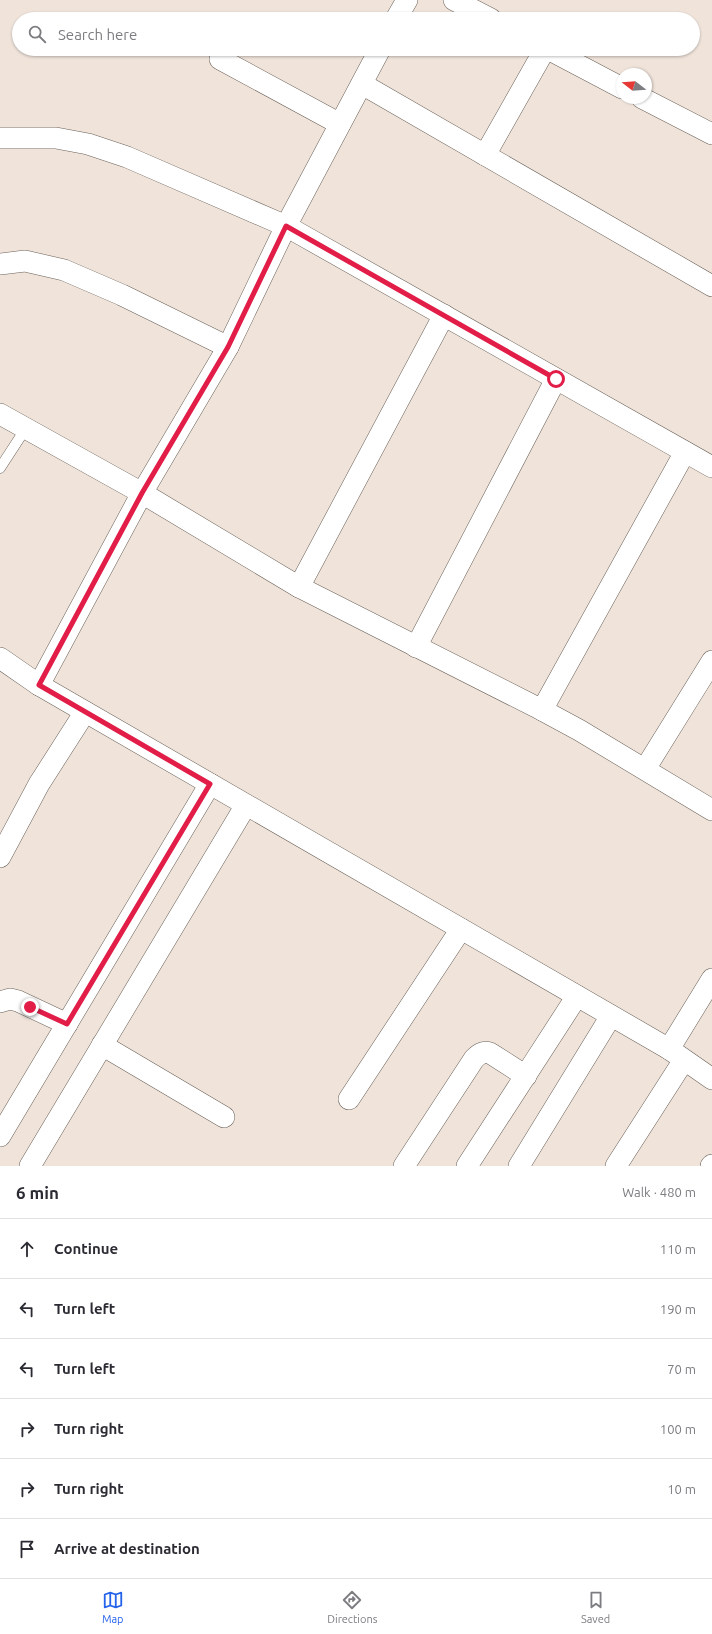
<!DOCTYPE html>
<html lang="en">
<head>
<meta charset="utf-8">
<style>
  :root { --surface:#fff; --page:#f2f2f3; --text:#2b2b33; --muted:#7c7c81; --line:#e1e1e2; --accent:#2563eb }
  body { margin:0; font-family:Ubuntu,sans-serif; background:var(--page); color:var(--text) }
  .compass { position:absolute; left:616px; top:68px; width:36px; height:36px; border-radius:50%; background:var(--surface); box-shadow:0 1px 3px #0004; rotate:287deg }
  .stop { position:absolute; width:12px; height:12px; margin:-9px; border:3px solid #e11d48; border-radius:50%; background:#fff }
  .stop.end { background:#e11d48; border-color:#fff; box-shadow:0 1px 4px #0008 }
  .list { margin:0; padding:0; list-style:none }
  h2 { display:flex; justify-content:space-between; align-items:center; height:52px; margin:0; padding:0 16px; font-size:17px }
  h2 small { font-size:13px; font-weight:400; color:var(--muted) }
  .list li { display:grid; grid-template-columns:26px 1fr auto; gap:12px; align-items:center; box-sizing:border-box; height:60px; padding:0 16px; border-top:1px solid var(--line) }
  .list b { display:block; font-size:15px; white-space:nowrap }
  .list em { font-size:13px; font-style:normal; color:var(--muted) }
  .icon { flex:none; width:22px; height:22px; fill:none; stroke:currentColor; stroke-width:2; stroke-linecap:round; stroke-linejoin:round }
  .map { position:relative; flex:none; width:712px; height:1166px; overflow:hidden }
  .search { position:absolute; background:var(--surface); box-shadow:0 1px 3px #0004; left:12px; right:12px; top:12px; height:44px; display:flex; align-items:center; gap:10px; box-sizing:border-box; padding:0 14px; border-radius:22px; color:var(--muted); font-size:15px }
  .sheet { height:412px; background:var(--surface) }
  nav { display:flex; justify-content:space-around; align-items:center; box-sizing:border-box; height:56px; border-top:1px solid var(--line); background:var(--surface); font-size:11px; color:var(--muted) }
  nav a { display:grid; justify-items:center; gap:2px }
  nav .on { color:var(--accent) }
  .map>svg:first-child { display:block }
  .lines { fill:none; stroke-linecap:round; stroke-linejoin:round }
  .service-casing { stroke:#6c625a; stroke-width:11 }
  .minor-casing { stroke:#6c625a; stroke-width:22 }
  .service { stroke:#fff; stroke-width:10 }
  .minor { stroke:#fff; stroke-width:21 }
  .route { stroke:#e11d48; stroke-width:5 }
</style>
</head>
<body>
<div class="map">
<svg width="712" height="1166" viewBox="0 0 712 1166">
  <rect width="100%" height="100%" fill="#efe3da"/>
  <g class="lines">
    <g class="service-casing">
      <path id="service" d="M0,468l26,-40"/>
    </g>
    <g class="minor-casing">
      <g id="minor">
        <path d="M454,0l37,19"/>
        <path d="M396,19l11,-19"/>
        <path d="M548,49l74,39"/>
        <path d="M220,59l120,65"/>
        <path d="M362,84l350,202"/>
        <path d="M642,98l70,36"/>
        <path d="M0,138h56l32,6 39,13 159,69 426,241"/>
        <path d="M485,155l60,-106"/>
        <path d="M0,264l25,-3 39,9 58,25 106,52"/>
        <path d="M0,414l142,79 157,94 243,123 37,20 133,80"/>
        <path d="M299,587l145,-272"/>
        <path d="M416,647l140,-268"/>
        <path d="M0,658l39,27 630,364 43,30"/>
        <path d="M39,685l103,-192 86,-146 58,-121 94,-177"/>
        <path d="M542,710l143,-258"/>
        <path d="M645,769l67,-108"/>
        <path d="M0,857l39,-73 46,-72"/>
        <path d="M0,1002l10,-3 8,2 49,23"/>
        <path d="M102,1045l122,72"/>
        <path d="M669,1049l43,-70"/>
        <path d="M349,1099l112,-170"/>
        <path d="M0,1136l210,-352"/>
        <path d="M30,1166l216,-361"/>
        <path d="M404,1166l70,-107c5,-5 9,-8 16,-6l36,23"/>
        <path d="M467,1166l110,-170"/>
        <path d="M519,1166l92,-150"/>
        <path d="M616,1166l68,-106"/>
        <path d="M711,1166l1,-1"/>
      </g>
    </g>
    <use href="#service" class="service"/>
    <use href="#minor" class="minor"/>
  </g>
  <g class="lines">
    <path class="route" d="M30,1007l37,17 143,-240 -171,-99 103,-192 86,-146 58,-121 270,153"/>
  </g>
</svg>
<svg class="compass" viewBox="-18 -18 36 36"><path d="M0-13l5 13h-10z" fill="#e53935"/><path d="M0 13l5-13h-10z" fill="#7c7c81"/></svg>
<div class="stop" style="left:556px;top:379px"></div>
<div class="stop end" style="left:30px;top:1007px"></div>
<div class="search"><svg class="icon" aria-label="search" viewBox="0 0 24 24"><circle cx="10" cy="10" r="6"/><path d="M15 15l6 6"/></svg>Search here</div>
</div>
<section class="sheet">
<h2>6 min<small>Walk · 480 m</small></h2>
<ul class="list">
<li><svg class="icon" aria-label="ahead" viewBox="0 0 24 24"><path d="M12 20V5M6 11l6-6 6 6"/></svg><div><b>Continue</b></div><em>110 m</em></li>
<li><svg class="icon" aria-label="left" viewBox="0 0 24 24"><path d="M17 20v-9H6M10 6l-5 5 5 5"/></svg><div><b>Turn left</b></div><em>190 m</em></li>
<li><svg class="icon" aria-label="left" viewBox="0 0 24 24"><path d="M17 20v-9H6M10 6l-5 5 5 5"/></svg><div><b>Turn left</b></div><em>70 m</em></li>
<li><svg class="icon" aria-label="right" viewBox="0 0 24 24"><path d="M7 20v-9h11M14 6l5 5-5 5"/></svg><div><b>Turn right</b></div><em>100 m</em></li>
<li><svg class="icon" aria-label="right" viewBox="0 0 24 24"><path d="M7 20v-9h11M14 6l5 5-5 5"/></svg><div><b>Turn right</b></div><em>10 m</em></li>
<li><svg class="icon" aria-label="arrive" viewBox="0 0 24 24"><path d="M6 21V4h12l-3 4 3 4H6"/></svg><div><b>Arrive at destination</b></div></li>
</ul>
</section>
<nav>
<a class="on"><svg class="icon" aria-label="map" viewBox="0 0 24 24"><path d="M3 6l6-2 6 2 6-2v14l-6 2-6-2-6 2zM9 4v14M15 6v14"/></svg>Map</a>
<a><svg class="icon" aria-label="directions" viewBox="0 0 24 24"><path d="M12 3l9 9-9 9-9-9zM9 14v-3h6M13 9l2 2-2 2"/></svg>Directions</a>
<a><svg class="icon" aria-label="saved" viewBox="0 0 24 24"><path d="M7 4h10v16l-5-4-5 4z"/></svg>Saved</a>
</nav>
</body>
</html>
